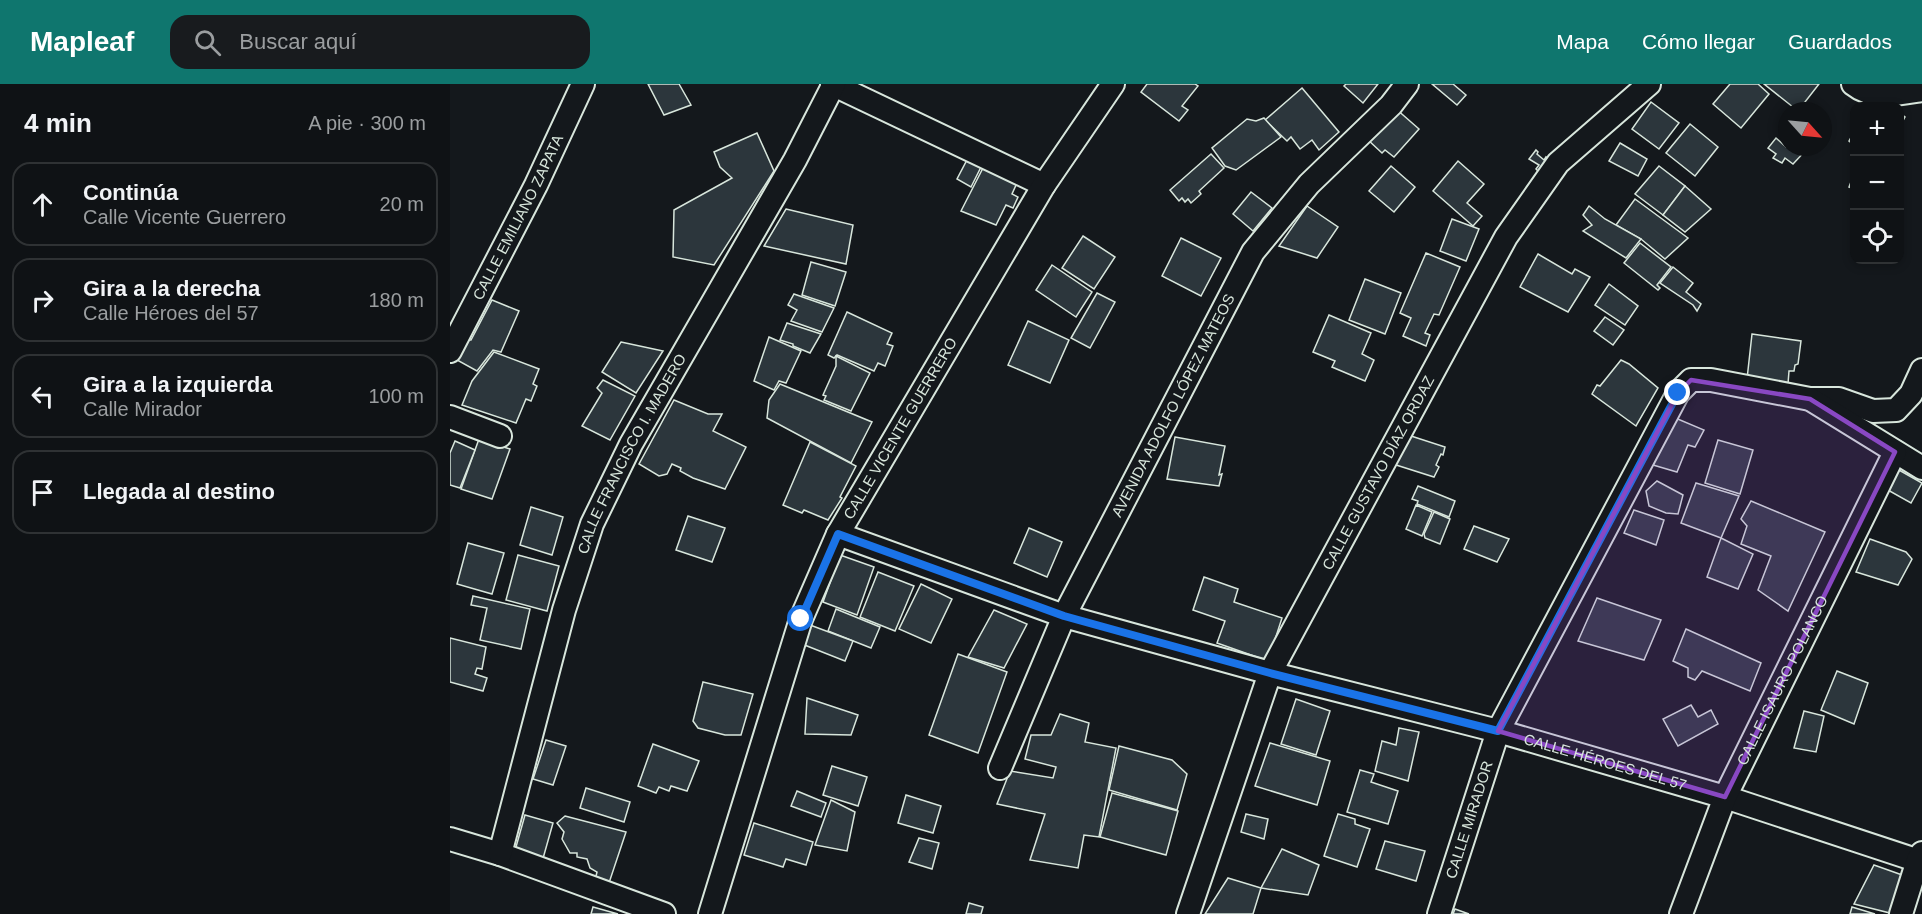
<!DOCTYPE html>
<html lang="es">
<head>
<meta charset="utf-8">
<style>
  :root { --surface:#0f1215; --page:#181b1e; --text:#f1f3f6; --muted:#9b9ea0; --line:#2f3234; --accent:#0f766e }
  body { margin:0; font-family:Helvetica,sans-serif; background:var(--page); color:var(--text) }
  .controls { position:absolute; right:18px; top:18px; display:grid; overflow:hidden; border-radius:12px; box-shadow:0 3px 9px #0003 }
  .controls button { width:54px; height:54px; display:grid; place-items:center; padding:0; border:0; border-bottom:2px solid var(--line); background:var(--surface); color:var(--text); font:30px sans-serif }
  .compass { position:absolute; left:1328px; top:18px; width:54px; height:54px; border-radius:50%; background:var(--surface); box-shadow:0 3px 9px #0003; rotate:117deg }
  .stop { position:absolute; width:18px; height:18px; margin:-14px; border:4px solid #1a73e8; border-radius:50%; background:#fff }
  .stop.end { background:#1a73e8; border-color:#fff; box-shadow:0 2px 6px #0008 }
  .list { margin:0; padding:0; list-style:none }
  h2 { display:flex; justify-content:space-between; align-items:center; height:78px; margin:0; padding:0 24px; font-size:26px }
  h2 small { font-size:20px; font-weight:400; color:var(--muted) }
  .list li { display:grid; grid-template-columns:39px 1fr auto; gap:18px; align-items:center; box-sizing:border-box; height:84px; margin:0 12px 12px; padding:0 12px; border:2px solid var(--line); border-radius:18px }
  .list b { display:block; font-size:22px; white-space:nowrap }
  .list p { margin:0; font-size:20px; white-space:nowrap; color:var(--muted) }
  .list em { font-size:20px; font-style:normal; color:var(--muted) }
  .icon { flex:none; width:33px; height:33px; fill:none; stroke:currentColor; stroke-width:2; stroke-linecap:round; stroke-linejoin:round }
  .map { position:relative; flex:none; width:1472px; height:830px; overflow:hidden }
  header { display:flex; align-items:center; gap:36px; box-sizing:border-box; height:84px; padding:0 30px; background:var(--accent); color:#fff }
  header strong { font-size:28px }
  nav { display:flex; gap:33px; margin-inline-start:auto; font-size:21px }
  .search { width:420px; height:54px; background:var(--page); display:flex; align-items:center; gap:15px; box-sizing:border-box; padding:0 21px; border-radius:18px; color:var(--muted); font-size:22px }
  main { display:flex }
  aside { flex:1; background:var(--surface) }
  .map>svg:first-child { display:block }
  .building { fill:#2c363c; stroke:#d8e6dc; stroke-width:1.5 }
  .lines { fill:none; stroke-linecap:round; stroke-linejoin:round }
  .minor-casing { stroke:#d8e6dc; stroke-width:26 }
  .minor { stroke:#14181c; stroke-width:22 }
  .route { stroke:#1a73e8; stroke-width:8 }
  .marked { fill:#8948c3; fill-opacity:0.2; stroke:#8948c3; stroke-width:4.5; stroke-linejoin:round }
  .labels { text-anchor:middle; stroke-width:4.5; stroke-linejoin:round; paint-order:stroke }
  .street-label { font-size:15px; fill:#d8e6dc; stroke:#14181c }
</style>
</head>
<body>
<header>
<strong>Mapleaf</strong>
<div class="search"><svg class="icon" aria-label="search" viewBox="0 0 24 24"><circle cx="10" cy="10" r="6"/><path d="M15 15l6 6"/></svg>Buscar aquí</div>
<nav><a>Mapa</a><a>Cómo llegar</a><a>Guardados</a></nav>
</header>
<main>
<aside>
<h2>4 min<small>A pie · 300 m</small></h2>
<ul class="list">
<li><svg class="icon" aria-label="ahead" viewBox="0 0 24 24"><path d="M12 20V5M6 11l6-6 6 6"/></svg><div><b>Continúa</b><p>Calle Vicente Guerrero</p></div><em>20 m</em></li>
<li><svg class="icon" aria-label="right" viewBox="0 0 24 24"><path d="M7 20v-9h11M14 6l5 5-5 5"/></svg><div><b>Gira a la derecha</b><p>Calle Héroes del 57</p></div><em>180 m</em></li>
<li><svg class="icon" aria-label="left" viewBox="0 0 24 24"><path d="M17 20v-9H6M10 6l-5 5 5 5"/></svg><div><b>Gira a la izquierda</b><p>Calle Mirador</p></div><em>100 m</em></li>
<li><svg class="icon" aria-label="arrive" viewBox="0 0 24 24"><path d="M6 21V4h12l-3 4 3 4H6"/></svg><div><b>Llegada al destino</b></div></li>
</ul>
</aside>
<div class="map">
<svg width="1472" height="830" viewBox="0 0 1472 830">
  <rect width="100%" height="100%" fill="#14181c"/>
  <g class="building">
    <path d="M198,0h31l12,21 -27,10z"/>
    <path d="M697,0h48l3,2 -16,20 6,4 -9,11 -38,-29z"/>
    <path d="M896,0h32l-15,19 -19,-17z"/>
    <path d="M982,0h21l13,11 -9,10z"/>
    <path d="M1280,0h28l11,10 -28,34 -28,-24z"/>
    <path d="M1314,0h55l-21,27z"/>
    <path d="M852,4l37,44 -20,18 -7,-10 -12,9 -9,-12 -4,4 -22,-21z"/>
    <path d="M1201,18l28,21 -20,26 -27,-20z"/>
    <path d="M945,24l24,21 -25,28 -9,-7 -3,3 -15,-14z"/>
    <path d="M1450,29l5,4 -5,9z"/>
    <path d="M814,34l17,19 -45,33 -11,-4 -13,-18 35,-29 9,2z"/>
    <path d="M1240,40l28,23 -23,29 -29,-23z"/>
    <path d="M1404,48v13l-5,-4z"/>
    <path d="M307,49l17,38 -60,94 -41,-8 1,-47 58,-32 -12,-11 -6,-15z"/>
    <path d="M1326,54l10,9h19l2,2 -14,15 -8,-6 -3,5 -9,-5 3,-4 -8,-6z"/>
    <path d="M1170,59l27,16 -9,17 -29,-15z"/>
    <path d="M1086,66l2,2 -1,2 7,6 2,-3 8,7 -10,13 -8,-8 3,-4 -10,-6z"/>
    <path d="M761,70l13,14 -25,23 2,3 -10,9 -3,-4 -3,3 -3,-4 -3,3 -9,-11z"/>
    <path d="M518,74l14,7 -11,22 -14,-8z"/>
    <path d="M1008,77l26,23 -17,19 15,13 -9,10 -40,-35z"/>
    <path d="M941,82l24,21 -21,25 -25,-21z"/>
    <path d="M1209,82l26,20 -22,29 -28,-21z"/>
    <path d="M533,84l28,14 1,-1 5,2 -5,11 6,3 -5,11 -7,-3 -10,20 -35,-14z"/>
    <path d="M1404,90v15l-5,-2z"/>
    <path d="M1235,102l26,23 -26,23 -22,-17z"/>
    <path d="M801,108l21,16 -19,23 -20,-17z"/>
    <path d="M1185,115l53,39 -23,21 -24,-20 -25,-14z"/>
    <path d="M857,122l31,21 -21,31 -38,-12z"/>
    <path d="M1139,122l16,13 36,20 -15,19 -43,-27 9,-6 -9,-10z"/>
    <path d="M336,125l67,16 -7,39 -82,-18z"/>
    <path d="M1002,135l27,10 -13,32 -26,-10z"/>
    <path d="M633,152l32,21 -21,32 -32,-21z"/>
    <path d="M731,154l40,20 -20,38 -39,-20z"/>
    <path d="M1190,159l31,24 -14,18 3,3 -2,2 -34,-27z"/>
    <path d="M976,169l34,14 -21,48 -5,-1 -9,19 5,2 -4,11 -23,-10 8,-18 -11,-5z"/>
    <path d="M1088,170l34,20 3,-5 15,8 -22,35 -48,-25z"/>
    <path d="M361,178l35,10 -11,34 -33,-11z"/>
    <path d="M602,181l40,27 -16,25 -40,-27z"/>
    <path d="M1223,183l20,16 -7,9 15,12 -4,7 -4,-6 -33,-22z"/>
    <path d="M915,195l36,14 -16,41 -36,-14z"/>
    <path d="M1159,200l29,22 -13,19 -30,-20z"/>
    <path d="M647,209l18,9 -25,46 -19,-10z"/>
    <path d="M344,210l40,14 -12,24 -31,-11 6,-11 -9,-5z"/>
    <path d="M42,216l27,11 -18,41 -8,-2 -16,21 -20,-11 11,-20h3z"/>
    <path d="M397,228l45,21 -5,11 6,2 -8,20 -7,-3 -4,8 -37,-16 -3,3 -6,-3z"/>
    <path d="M879,231l42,18 -9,21 12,6 -9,21 -33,-14 3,-6 -22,-9z"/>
    <path d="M1155,233l19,13 -11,15 -19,-14z"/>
    <path d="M578,237l41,19 -19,43 -42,-18z"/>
    <path d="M337,239l34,11 -11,19 -17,-7v-2l-13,-4z"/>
    <path d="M1302,250l49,7 -3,23 -3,1 -1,6h-5l-1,13 -41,-5z"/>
    <path d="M319,253l32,14 -15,32 -7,-2 -5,9 -20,-9z"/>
    <path d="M171,258l42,9 -27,42 -34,-21z"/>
    <path d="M44,268l45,17 -6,15 4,2 -6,15 -5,-2 -10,24 -54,-18 10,-24z"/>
    <path d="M386,272l34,17 -19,38 -27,-11 2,-4 -3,-1 13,-29z"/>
    <path d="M1171,276l8,4 29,24 -22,38 -44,-32 5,-9 3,1z"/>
    <path d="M153,296l32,16 -25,44 -28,-14 20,-33 -5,-5z"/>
    <path d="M330,300l92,38 -21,41 -84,-45 2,-18z"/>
    <path d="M224,316l34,14h14l-9,17 33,16 -21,42 -32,-11 -13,-7 1,-3 -9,-4 -5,10 -8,2 -20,-12z"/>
    <path d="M1223,333l31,13 -9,17 -7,-2 -11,27 -24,-7z"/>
    <path d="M958,351l37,12 -2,8 -2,-1 -5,11 3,2 -5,10 -41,-13z"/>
    <path d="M725,353l50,9 -6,29 3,-1 -3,12 -52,-7z"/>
    <path d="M29,355l31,10 -18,50 -31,-10z"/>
    <path d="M1268,356l35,10 -13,44 -35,-11z"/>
    <path d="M5,357l20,9 -15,38 -10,-3v-32z"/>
    <path d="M360,358l46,24 -16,31 2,1 -14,22 -24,-10 -2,3 -19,-8z"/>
    <path d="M1449,386l23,13 -11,20 -25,-14z"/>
    <path d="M1207,397l26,14 -5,19 -12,-1 -17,-7 -3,-15z"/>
    <path d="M1246,399l43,13 -18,42 -40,-15z"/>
    <path d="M968,402l37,15 -6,16 -32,-13 1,-3 -6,-2z"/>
    <path d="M1301,417l74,31 -37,79 -30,-21 13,-34 -30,-12 6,-18 -6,-7z"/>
    <path d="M966,421l16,7 -10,24 -16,-7z"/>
    <path d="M81,423l32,10 -11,38 -32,-10z"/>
    <path d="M1184,426l30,10 -8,25 -32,-12z"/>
    <path d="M984,428l16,7 -10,25 -15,-6 -1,-4z"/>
    <path d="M238,432l37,12 -13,34 -36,-12z"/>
    <path d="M1024,442l35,13 -12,23 -33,-13z"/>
    <path d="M579,444l33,14 -15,35 -33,-14z"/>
    <path d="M1271,454l32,16 -15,35 -31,-12z"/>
    <path d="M1420,455l36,13 6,7 -14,26 -42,-13z"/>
    <path d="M18,459l36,10 -12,41 -35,-10z"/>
    <path d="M68,471l41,11 -12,45 -41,-11z"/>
    <path d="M390,471l34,12 -17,48 -34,-13z"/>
    <path d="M428,488l36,14 -19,45 -35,-14z"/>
    <path d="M754,493l34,12 -4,13 48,16 -14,43 -51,-18 8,-22 -32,-11z"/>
    <path d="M471,500l31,15 -21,44 -32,-14z"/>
    <path d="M23,512l57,13 -9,40 -41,-9 7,-32 -16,-3z"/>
    <path d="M1147,514l64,22 -17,40 -66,-19z"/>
    <path d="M386,525l44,18 -9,21 -43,-17z"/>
    <path d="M544,526l33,14 -23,44 -36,-11z"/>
    <path d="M360,541l43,16 -8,20 -43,-17z"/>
    <path d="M1236,545l75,34 -11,28 -48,-20 -7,9 -7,-3v-9l-15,-7z"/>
    <path d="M0,554l36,9 -4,22 -5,-1 -2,6 12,4 -4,13 -33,-9z"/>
    <path d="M508,570l49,18 -29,81 -49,-18z"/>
    <path d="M1387,587l31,12 -14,41 -33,-14z"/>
    <path d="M253,598l50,12 -12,41h-16l-27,-7 -5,-7z"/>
    <path d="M357,614l51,17 -7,20 -46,-1z"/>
    <path d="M846,615l34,12 -14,44 -35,-11z"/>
    <path d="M1241,621l7,12 13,-7 7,14 -40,22 -15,-27z"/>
    <path d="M1354,627l20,5 -8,36 -22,-4z"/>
    <path d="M610,630l29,9 -4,19 31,6 -17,89 -15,-2 -6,33 -48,-8 15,-46 -48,-10 13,-33 43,7 3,-11 -31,-8 6,-24h20z"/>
    <path d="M949,644l20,4 -11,49 -33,-10 7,-30 14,4z"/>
    <path d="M96,656l20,6 -13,39 -20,-6z"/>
    <path d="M820,659l60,18 -13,44 -62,-19z"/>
    <path d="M203,660l46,17 -12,30 -16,-5 -2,5 -10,-4 -3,6 -18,-7z"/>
    <path d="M669,662l53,14 15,14 -10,36 -68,-20z"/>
    <path d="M382,682l35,11 -9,29 -35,-11z"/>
    <path d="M910,686l14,4 -3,8 27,9 -10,33 -41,-12z"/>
    <path d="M136,704l44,14 -6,20 -44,-14z"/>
    <path d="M347,707l29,12 -5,14 -30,-11z"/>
    <path d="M662,709l66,18 -12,44 -66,-18z"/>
    <path d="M456,711l35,11 -8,27 -35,-10z"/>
    <path d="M381,716l24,12 -8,39 -32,-6z"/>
    <path d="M796,730l22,5 -4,20 -23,-7z"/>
    <path d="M888,730l17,5v5l15,5 -13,38 -33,-11z"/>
    <path d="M75,731l28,8 -11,39 -28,-8z"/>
    <path d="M115,732l61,16 -17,51 -14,-3 2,-8 -7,-4 -3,-9 -10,-2v-4h-7l-8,-14 2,-7 -7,-9z"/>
    <path d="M304,739l59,19 -7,23 -20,-6 -3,8 -39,-12z"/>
    <path d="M469,754l20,5 -7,26 -23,-7z"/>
    <path d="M935,757l40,10 -9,30 -40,-12z"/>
    <path d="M832,765l37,16 -11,30 -47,-7z"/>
    <path d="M1424,781l31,11 -15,37 -36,-9z"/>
    <path d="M778,794l33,10 -8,26h-48z"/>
    <path d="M519,819l14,4 -2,7h-15z"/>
    <path d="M143,823l25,7h-27z"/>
    <path d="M1402,823l23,7h-25z"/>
    <path d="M1005,825l14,5h-16z"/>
  </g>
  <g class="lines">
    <g class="minor-casing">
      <g id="minor">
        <path d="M382,0l212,101"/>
        <path d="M1403,0c20,16 45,10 69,6"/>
        <path id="s1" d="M0,267l86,-166 47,-101"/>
        <path d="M1360,315h29l34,12 23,-1 15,-16 11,-24"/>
        <path d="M0,333l50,19"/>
        <path id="s2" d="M388,450l226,82 206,57 228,58 227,66 197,65"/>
        <path id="s3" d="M550,684l64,-152 189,-364 56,-68 82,-79 16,-21"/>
        <path d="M0,755l50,15 164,60"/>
        <path id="s4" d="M50,770l64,-244 28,-86 39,-80 164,-284 39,-76"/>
        <path id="s5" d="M260,830l91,-295 37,-85 206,-349 69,-101"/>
        <path id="s6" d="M738,830l82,-241 236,-436 52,-74 91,-79"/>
        <path id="s7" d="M989,830l59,-183 180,-338 13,-13h20l99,19 112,69"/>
        <path id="s8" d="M1231,830l44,-117 170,-345"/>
        <path d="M1451,830l17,-54 4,-7"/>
      </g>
    </g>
    <use href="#minor" class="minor"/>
  </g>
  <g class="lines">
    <path class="route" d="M351,535l37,-85 226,82 206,57 228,58 180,-338"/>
  </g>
  <path class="marked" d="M1241,296l119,19 85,53 -170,345 -227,-66 180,-338z"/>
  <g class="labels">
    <g class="street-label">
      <text dy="5" stroke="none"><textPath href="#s1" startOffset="150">CALLE EMILIANO ZAPATA</textPath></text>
      <text dy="5" stroke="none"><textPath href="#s3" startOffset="402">AVENIDA ADOLFO LÓPEZ MATEOS</textPath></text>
      <text dy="5" stroke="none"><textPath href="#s5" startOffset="524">CALLE VICENTE GUERRERO</textPath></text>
      <text dy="5" stroke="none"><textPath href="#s4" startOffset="423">CALLE FRANCISCO I. MADERO</textPath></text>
      <text dy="5" stroke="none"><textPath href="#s6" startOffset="482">CALLE GUSTAVO DÍAZ ORDAZ</textPath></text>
      <text dy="5" stroke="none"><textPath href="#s8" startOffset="255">CALLE ISAURO POLANCO</textPath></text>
      <text dy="5" stroke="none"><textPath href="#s2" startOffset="801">CALLE HÉROES DEL 57</textPath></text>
      <text dy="5" stroke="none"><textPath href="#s7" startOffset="99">CALLE MIRADOR</textPath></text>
    </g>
  </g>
</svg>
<div class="controls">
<button>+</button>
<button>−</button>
<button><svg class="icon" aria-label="locate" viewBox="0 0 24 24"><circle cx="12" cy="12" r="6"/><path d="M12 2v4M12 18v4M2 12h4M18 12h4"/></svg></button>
</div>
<svg class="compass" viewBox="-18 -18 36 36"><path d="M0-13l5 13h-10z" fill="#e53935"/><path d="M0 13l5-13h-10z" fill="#9b9ea0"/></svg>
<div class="stop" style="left:351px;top:535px"></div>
<div class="stop end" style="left:1228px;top:309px"></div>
</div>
</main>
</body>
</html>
